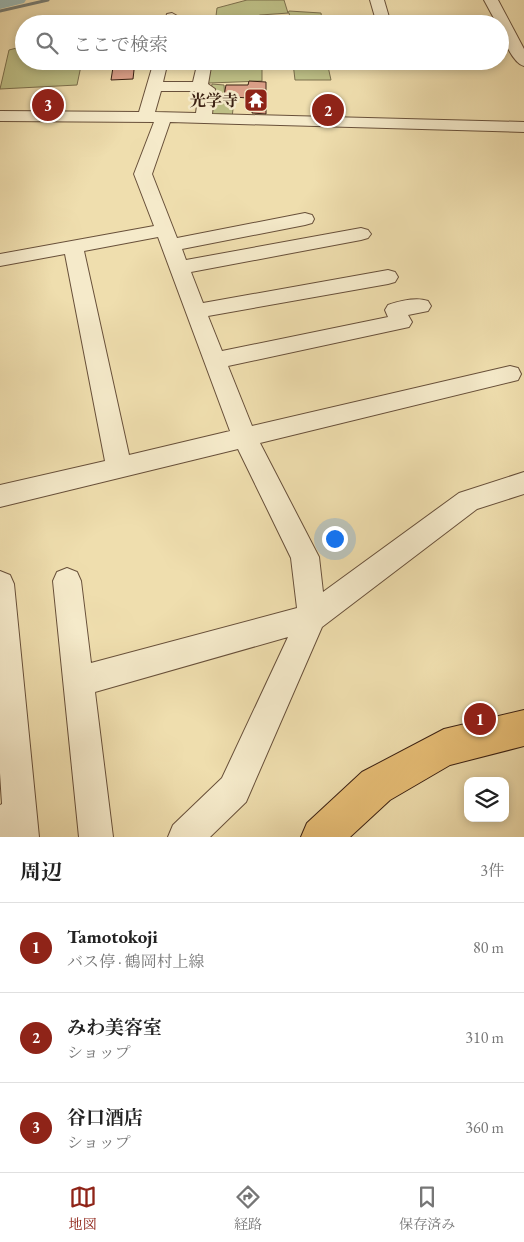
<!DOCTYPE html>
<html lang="ja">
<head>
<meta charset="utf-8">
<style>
  :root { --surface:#fff; --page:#f2f2f2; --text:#222; --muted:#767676; --line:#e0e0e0; --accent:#8f2418 }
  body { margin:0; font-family:"EB Garamond","Noto Serif JP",serif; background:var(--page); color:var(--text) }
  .controls { position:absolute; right:15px; bottom:15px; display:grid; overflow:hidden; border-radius:10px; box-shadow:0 2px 8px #0003 }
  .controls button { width:45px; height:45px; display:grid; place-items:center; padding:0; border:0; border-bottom:1px solid var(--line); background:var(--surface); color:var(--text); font:25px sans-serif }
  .you { position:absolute; left:334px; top:538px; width:18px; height:18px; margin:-12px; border:4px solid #fff; border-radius:50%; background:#1a73e8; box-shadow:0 0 0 8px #1a73e833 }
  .badge { display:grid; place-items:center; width:32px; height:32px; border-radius:50%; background:var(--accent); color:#fff; font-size:16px; font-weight:700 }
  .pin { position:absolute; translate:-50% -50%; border:2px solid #fff; box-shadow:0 1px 5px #0006 }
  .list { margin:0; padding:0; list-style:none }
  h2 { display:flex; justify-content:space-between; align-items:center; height:65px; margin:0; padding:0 20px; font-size:21px }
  h2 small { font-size:16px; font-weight:400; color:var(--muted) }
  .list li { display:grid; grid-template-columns:32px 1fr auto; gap:15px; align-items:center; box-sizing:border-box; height:90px; padding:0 20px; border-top:1px solid var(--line) }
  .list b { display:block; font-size:19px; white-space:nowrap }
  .list p { margin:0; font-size:16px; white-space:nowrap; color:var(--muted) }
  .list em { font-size:16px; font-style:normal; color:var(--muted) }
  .icon { flex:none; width:28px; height:28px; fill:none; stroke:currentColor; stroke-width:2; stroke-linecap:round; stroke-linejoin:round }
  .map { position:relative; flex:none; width:524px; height:837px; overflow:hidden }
  .search { position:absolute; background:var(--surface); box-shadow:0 2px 8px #0003; left:15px; right:15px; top:15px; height:55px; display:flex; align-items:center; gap:12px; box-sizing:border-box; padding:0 18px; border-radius:28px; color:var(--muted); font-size:19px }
  .sheet { height:335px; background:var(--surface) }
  nav { display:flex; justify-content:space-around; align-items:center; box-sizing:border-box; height:70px; border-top:1px solid var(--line); background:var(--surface); font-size:14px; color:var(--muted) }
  nav a { display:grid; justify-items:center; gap:2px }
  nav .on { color:var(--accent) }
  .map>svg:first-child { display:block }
  .green { fill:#bec087; stroke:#7c704d }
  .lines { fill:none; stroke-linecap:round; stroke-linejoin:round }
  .stream { stroke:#767d74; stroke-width:3 }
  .river { fill:#9dbab4; fill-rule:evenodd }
  .building { fill:#dca089; stroke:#3b2113 }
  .minor-casing { stroke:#68503a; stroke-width:2 }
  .major-casing { stroke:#3b2113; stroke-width:2 }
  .minor { fill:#f5eaca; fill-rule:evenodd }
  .major { fill:#e8bf77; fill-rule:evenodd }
  .labels { text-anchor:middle; stroke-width:5; stroke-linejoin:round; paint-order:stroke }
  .far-poi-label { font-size:16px; font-weight:bold; fill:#3b2113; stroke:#f5eaca; text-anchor:end }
</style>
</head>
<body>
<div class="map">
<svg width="524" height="837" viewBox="0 0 524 837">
  <rect width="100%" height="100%" fill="#efdeae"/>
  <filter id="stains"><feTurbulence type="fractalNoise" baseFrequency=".004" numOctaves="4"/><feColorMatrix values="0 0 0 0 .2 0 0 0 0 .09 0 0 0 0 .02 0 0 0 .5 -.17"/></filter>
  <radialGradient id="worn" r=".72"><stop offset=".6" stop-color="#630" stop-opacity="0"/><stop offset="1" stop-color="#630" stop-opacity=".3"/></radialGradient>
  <g class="green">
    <path d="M247,0h37l4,13 1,-2 32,2 1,7 -18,1 -2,-4h-12l-1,-4 -29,2 -5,2 -1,7h-39l2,-16z"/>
    <path d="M24,46v15h58l-5,24 -77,4 9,-39z"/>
    <path d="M210,61h36v2v-2h20v6h-4v14l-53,2 -1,4z"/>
    <path d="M327,62l4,18h-36l-2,-17z"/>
    <path d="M212,84l12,1 1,13 9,2 -2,18 -26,-1z"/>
  </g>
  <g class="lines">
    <path class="stream" d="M0,11l48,-11"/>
    <path class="river" d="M0,0h26l-2,3 -24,6z"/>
  </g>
  <g class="building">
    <path d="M114,61h21l-2,18 -22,1z"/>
    <path d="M249,81l17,1v32l-14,-1 1,-11 -7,-1 1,-3 -23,-2 2,-11h22z"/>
  </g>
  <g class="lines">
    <g class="minor-casing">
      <g id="minor">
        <path d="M370,0h14l7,24h-14z"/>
        <path d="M484,0h14l26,49v17c-11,-2 -24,-31 -24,-42h-3z"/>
        <path d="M172,13l7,4 -1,7h-14l3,-10z"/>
        <path d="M154,61h14l-5,21h30l5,-21h14l-4,23 7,5 -3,25 312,8v10l-354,-10 -18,52 25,64 128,-25 7,2 2,4 -2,4 -7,2 -123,24 4,11 175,-32 7,2 3,4 -3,4 -7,2 -170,32 12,31 185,-33 7,2 3,5 -3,5 -7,2 -180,32 14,35 166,-34 -3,-7 3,-5c12,-4 28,-8 40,-4l3,5 -3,5 -20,4 4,7 -3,5 -181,39 24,60 258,-60 8,2 3,6 -3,6 -8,2 -250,61 59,114 4,35 136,-99 65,-21v22l-47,15 -155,118 -76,175 -36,35h-42l5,-12 49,-47 66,-141 -193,55 18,145h-34l-26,-256 4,-9 10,-4 10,4 4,9 10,82 206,-55 -6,-50 -53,-109 -238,58v-22l105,-24 -40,-207 -65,12v-12l154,-28 -20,-52 20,-52 -154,-1v-10l139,1zM161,91h38l-3,22 -41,-1zM158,237l72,194 -101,24 -45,-204z"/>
        <path d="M0,571l10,4 4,9 25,253h-39v-32l2,-1 -2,-31z"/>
      </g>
    </g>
    <g class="major-casing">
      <path id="major" d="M524,710v36l-74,19 -60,35 -40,37h-49l6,-14 55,-51 82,-43z"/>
    </g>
    <use href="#minor" class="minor"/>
    <use href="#major" class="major"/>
  </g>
  <defs>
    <g id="temple-square" transform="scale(1.25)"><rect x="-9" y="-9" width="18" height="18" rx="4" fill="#8f2418" stroke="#f5eaca"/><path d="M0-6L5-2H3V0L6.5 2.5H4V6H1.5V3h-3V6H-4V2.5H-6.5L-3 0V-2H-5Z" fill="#fff"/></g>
  </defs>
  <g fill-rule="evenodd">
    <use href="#temple-square" x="256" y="100"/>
  </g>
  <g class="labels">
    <g class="far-poi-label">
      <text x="238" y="106">光学寺</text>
    </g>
  </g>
  <rect width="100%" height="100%" filter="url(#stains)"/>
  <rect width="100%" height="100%" fill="url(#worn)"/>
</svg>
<div class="controls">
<button><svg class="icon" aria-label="layers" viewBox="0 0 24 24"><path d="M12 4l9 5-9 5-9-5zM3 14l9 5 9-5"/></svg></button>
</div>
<div class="you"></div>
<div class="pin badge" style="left:480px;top:719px">1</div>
<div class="pin badge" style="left:328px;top:110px">2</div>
<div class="pin badge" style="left:48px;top:105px">3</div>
<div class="search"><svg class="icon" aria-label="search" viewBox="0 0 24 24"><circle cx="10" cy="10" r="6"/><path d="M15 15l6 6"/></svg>ここで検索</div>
</div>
<section class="sheet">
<h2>周辺<small>3件</small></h2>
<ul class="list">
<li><span class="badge">1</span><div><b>Tamotokoji</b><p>バス停 · 鶴岡村上線</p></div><em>80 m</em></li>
<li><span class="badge">2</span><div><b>みわ美容室</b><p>ショップ</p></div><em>310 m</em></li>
<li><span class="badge">3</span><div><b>谷口酒店</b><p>ショップ</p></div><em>360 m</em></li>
</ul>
</section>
<nav>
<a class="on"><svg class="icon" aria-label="map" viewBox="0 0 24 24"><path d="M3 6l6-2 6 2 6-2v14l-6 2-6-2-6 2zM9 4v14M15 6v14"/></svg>地図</a>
<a><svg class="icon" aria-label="directions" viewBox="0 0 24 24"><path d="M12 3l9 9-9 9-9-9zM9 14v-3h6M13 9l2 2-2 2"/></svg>経路</a>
<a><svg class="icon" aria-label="saved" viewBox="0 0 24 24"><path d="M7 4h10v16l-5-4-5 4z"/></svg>保存済み</a>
</nav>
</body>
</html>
